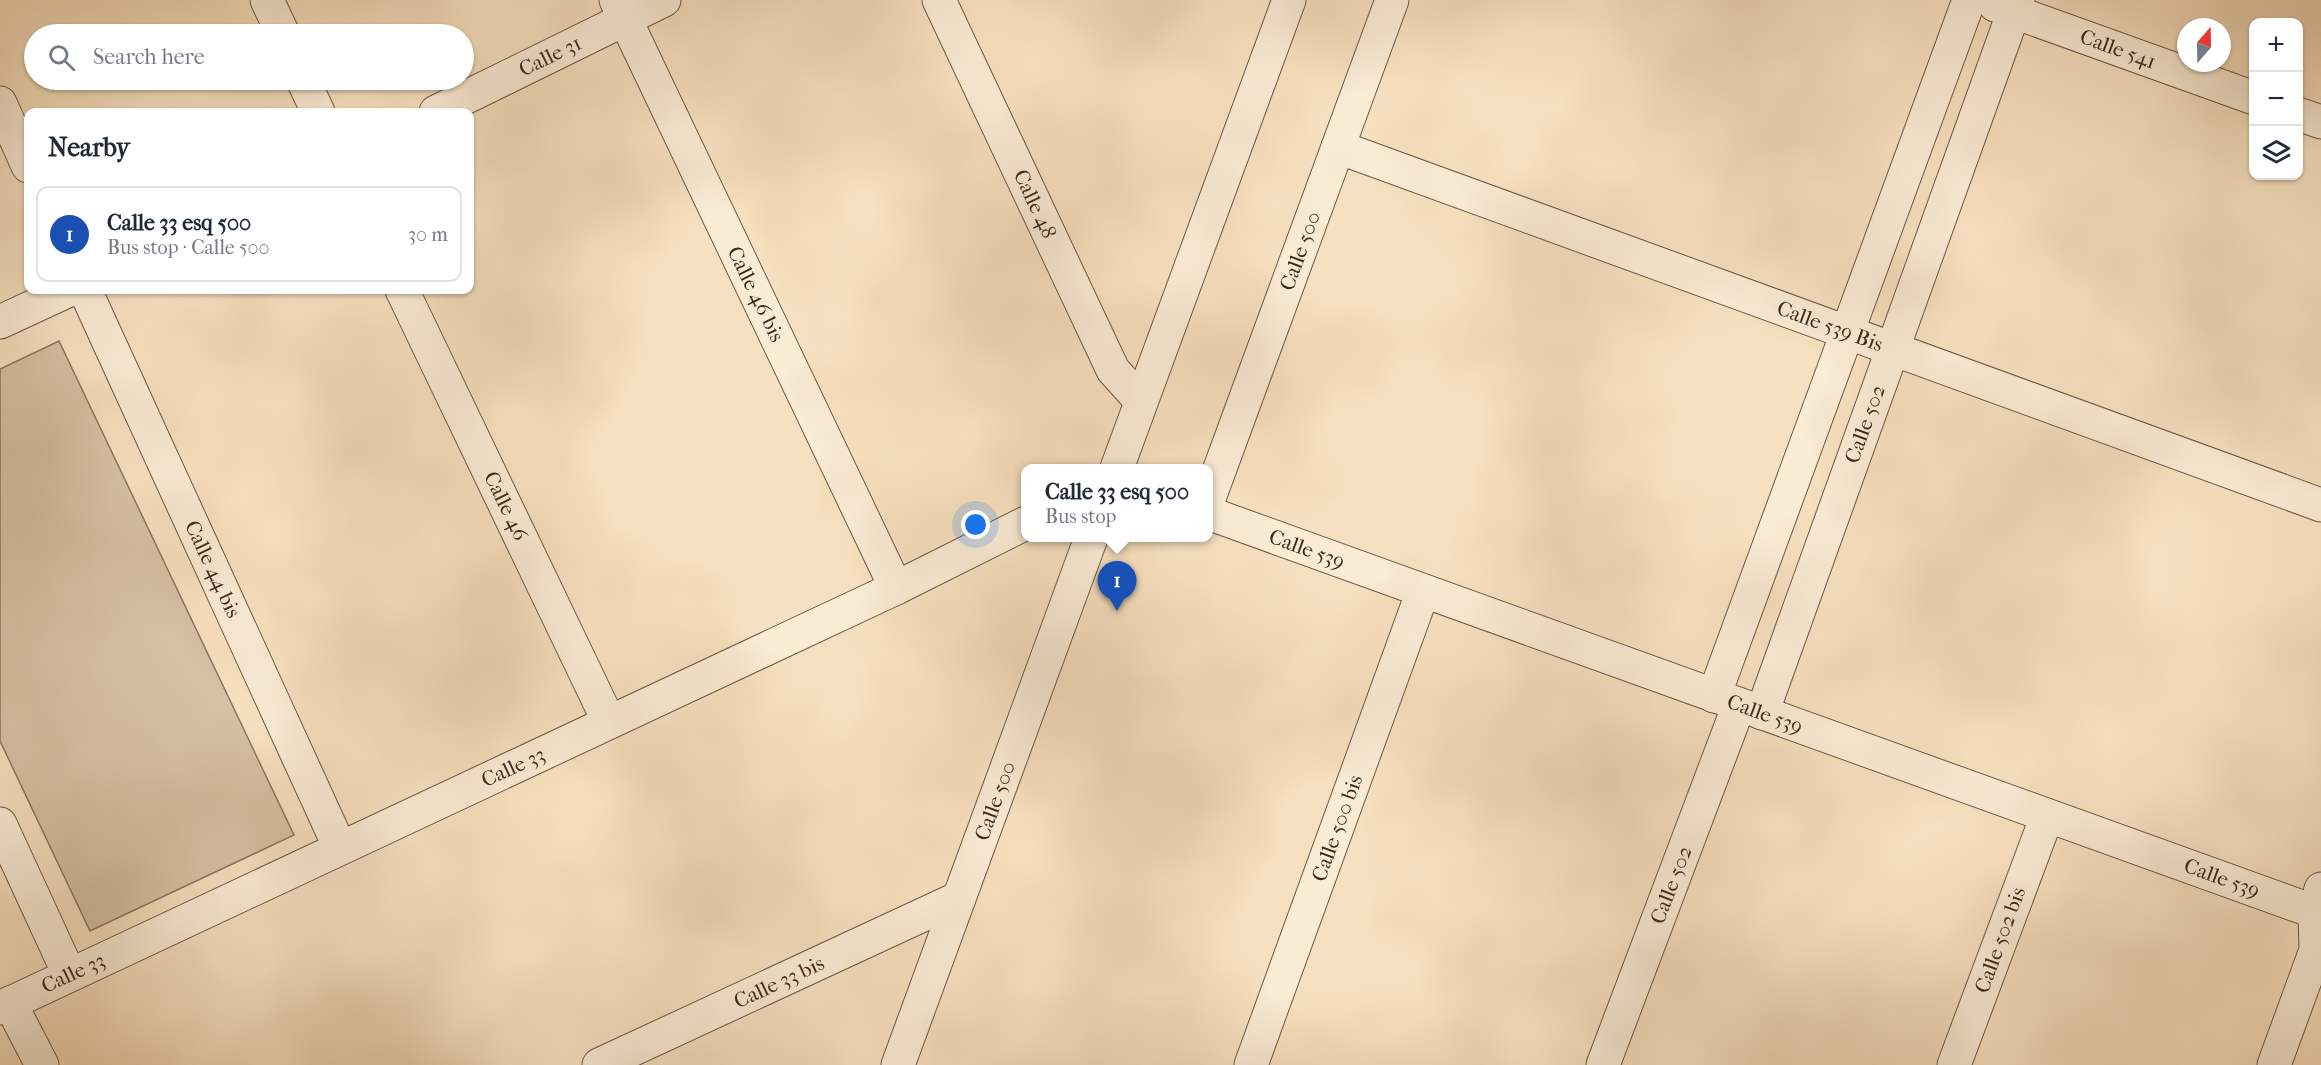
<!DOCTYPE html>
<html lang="en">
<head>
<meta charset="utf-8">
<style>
  :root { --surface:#fff; --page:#f2f2f3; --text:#1f2937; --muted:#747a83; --line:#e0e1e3; --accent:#ea580c }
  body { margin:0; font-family:"IM FELL French Canon",serif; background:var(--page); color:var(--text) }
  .controls { position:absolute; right:18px; top:18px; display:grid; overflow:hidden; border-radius:12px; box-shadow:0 2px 4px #0004 }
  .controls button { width:54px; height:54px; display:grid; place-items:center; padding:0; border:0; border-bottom:2px solid var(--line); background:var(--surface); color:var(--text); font:30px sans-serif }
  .compass { position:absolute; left:2177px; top:18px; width:54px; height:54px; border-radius:50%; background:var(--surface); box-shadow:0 2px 4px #0004; rotate:20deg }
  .you { position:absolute; left:976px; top:525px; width:21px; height:21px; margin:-15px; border:4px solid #fff; border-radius:50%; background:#1a73e8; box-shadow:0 0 0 9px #1a73e833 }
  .badge { display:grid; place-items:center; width:39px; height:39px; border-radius:50%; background:var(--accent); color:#fff; font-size:20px; font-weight:700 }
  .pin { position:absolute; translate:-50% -50px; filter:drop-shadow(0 2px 3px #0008) }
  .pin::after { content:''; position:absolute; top:32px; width:21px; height:18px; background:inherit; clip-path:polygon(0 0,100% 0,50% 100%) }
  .popup { position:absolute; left:1021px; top:464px; width:192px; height:78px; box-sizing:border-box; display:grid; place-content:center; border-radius:12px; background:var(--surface); filter:drop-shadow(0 2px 4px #0005); font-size:20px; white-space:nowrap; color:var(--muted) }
  .popup b { font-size:22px; color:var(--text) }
  .popup::after { content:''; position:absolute; left:50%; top:100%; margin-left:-12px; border:12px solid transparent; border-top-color:var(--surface) }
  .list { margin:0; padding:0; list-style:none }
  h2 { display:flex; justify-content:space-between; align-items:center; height:78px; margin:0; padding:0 24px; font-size:26px }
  h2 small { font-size:20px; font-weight:400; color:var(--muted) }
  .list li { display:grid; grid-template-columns:39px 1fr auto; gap:18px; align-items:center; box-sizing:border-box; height:96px; margin:0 12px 12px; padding:0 12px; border:2px solid var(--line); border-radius:12px }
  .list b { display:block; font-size:22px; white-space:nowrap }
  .list p { margin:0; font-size:20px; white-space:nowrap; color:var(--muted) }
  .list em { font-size:20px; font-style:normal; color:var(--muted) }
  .icon { flex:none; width:33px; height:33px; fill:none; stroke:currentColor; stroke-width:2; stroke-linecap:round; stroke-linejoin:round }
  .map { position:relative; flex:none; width:2321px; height:1065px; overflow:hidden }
  .search { position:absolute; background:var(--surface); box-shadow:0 2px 4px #0004; left:24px; top:24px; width:450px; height:66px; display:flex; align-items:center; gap:15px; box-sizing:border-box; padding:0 21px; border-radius:33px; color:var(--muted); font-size:22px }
  .panel { position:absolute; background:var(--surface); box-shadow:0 2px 4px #0004; left:24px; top:108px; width:450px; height:186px; border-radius:12px }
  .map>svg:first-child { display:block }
  .green { fill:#d7c1a3; stroke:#8a7660; stroke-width:1.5 }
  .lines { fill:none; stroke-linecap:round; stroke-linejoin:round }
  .street-casing { stroke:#6c5846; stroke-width:35 }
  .street { stroke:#faebd5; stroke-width:33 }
  .labels { text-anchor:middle; stroke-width:4.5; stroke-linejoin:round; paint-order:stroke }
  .street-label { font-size:21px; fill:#3d2a1d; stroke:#faebd5 }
</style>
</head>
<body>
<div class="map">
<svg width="2321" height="1065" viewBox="0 0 2321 1065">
  <rect width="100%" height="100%" fill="#f7e0bf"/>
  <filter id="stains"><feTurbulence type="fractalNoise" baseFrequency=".00333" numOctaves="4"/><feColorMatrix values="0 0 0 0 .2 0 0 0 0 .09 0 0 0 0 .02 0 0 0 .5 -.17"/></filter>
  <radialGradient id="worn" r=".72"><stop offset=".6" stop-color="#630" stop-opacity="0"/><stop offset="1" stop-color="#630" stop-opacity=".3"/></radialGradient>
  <path class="green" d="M59,341l235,494 -204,96 -90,-190v-372z"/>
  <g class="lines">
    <g class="street-casing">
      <g id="street">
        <path d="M267,0l16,34"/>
        <path d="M616,0l280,588"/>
        <path d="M939,0l174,370 28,31"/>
        <path d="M1995,5l259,93"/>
        <path d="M303,80l15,32"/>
        <path d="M0,103l28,63"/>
        <path d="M436,112l228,-112"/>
        <path d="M2298,114l23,8"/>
        <path d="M1338,147l983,358"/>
        <path d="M85,290l255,558"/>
        <path d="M402,290l207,432"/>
        <path d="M0,322l69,-32"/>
        <path d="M1117,468l172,-468"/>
        <path d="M1208,501l184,-501"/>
        <path d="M1208,513l1113,401"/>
        <path d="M1714,696l255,-696"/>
        <path d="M1762,713l256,-713"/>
        <path d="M0,824l69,150"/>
        <path d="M10,1003l32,62"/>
        <path d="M0,1008l896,-420 130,-65"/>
        <path d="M599,1065l360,-167"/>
        <path d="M898,1065l193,-527"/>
        <path d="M1251,1065l172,-474"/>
        <path d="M1603,1065l136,-360"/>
        <path d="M1954,1065l93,-249"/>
        <path d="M2274,1065l42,-115 -1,-38 6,-23"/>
      </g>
    </g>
    <use href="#street" class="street"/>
  </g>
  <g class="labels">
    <g class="street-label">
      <text transform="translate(2118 49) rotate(20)" y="7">Calle 541</text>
      <text transform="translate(550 56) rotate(-26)" y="7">Calle 31</text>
      <text transform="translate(1035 204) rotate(65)" y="7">Calle 48</text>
      <text transform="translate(1300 251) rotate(-70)" y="7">Calle 500</text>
      <text transform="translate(756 294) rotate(64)" y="7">Calle 46 bis</text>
      <text transform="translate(1830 326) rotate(20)" y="7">Calle 539 Bis</text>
      <text transform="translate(1865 424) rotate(-70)" y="7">Calle 502</text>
      <text transform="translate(506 506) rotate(64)" y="7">Calle 46</text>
      <text transform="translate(1307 549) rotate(20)" y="7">Calle 539</text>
      <text transform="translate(213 569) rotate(65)" y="7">Calle 44 bis</text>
      <text transform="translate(1765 714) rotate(20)" y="7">Calle 539</text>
      <text transform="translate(513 767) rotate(-25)" y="7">Calle 33</text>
      <text transform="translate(995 801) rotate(-70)" y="7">Calle 500</text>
      <text transform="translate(1337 828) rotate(-70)" y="7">Calle 500 bis</text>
      <text transform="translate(2222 878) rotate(20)" y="7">Calle 539</text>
      <text transform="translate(1671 885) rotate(-69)" y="7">Calle 502</text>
      <text transform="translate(2000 940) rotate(-70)" y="7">Calle 502 bis</text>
      <text transform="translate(73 973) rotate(-25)" y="7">Calle 33</text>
      <text transform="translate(779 982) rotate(-25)" y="7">Calle 33 bis</text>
    </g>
  </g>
  <rect width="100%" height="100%" filter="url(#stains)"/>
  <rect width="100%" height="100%" fill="url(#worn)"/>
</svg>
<div class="controls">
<button>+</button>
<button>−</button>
<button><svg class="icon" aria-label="layers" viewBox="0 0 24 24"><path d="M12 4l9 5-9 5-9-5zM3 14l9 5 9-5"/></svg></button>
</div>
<svg class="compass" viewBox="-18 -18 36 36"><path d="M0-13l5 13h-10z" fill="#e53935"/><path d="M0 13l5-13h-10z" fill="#747a83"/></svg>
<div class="you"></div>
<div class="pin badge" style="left:1117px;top:611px;background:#1a4fb4">1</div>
<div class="popup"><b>Calle 33 esq 500</b>Bus stop</div>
<div class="search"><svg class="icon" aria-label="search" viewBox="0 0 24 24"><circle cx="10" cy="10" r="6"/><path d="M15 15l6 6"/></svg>Search here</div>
<section class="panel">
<h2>Nearby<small></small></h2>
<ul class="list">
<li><span class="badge" style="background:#1a4fb4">1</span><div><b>Calle 33 esq 500</b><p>Bus stop · Calle 500</p></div><em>30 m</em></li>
</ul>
</section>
</div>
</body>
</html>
